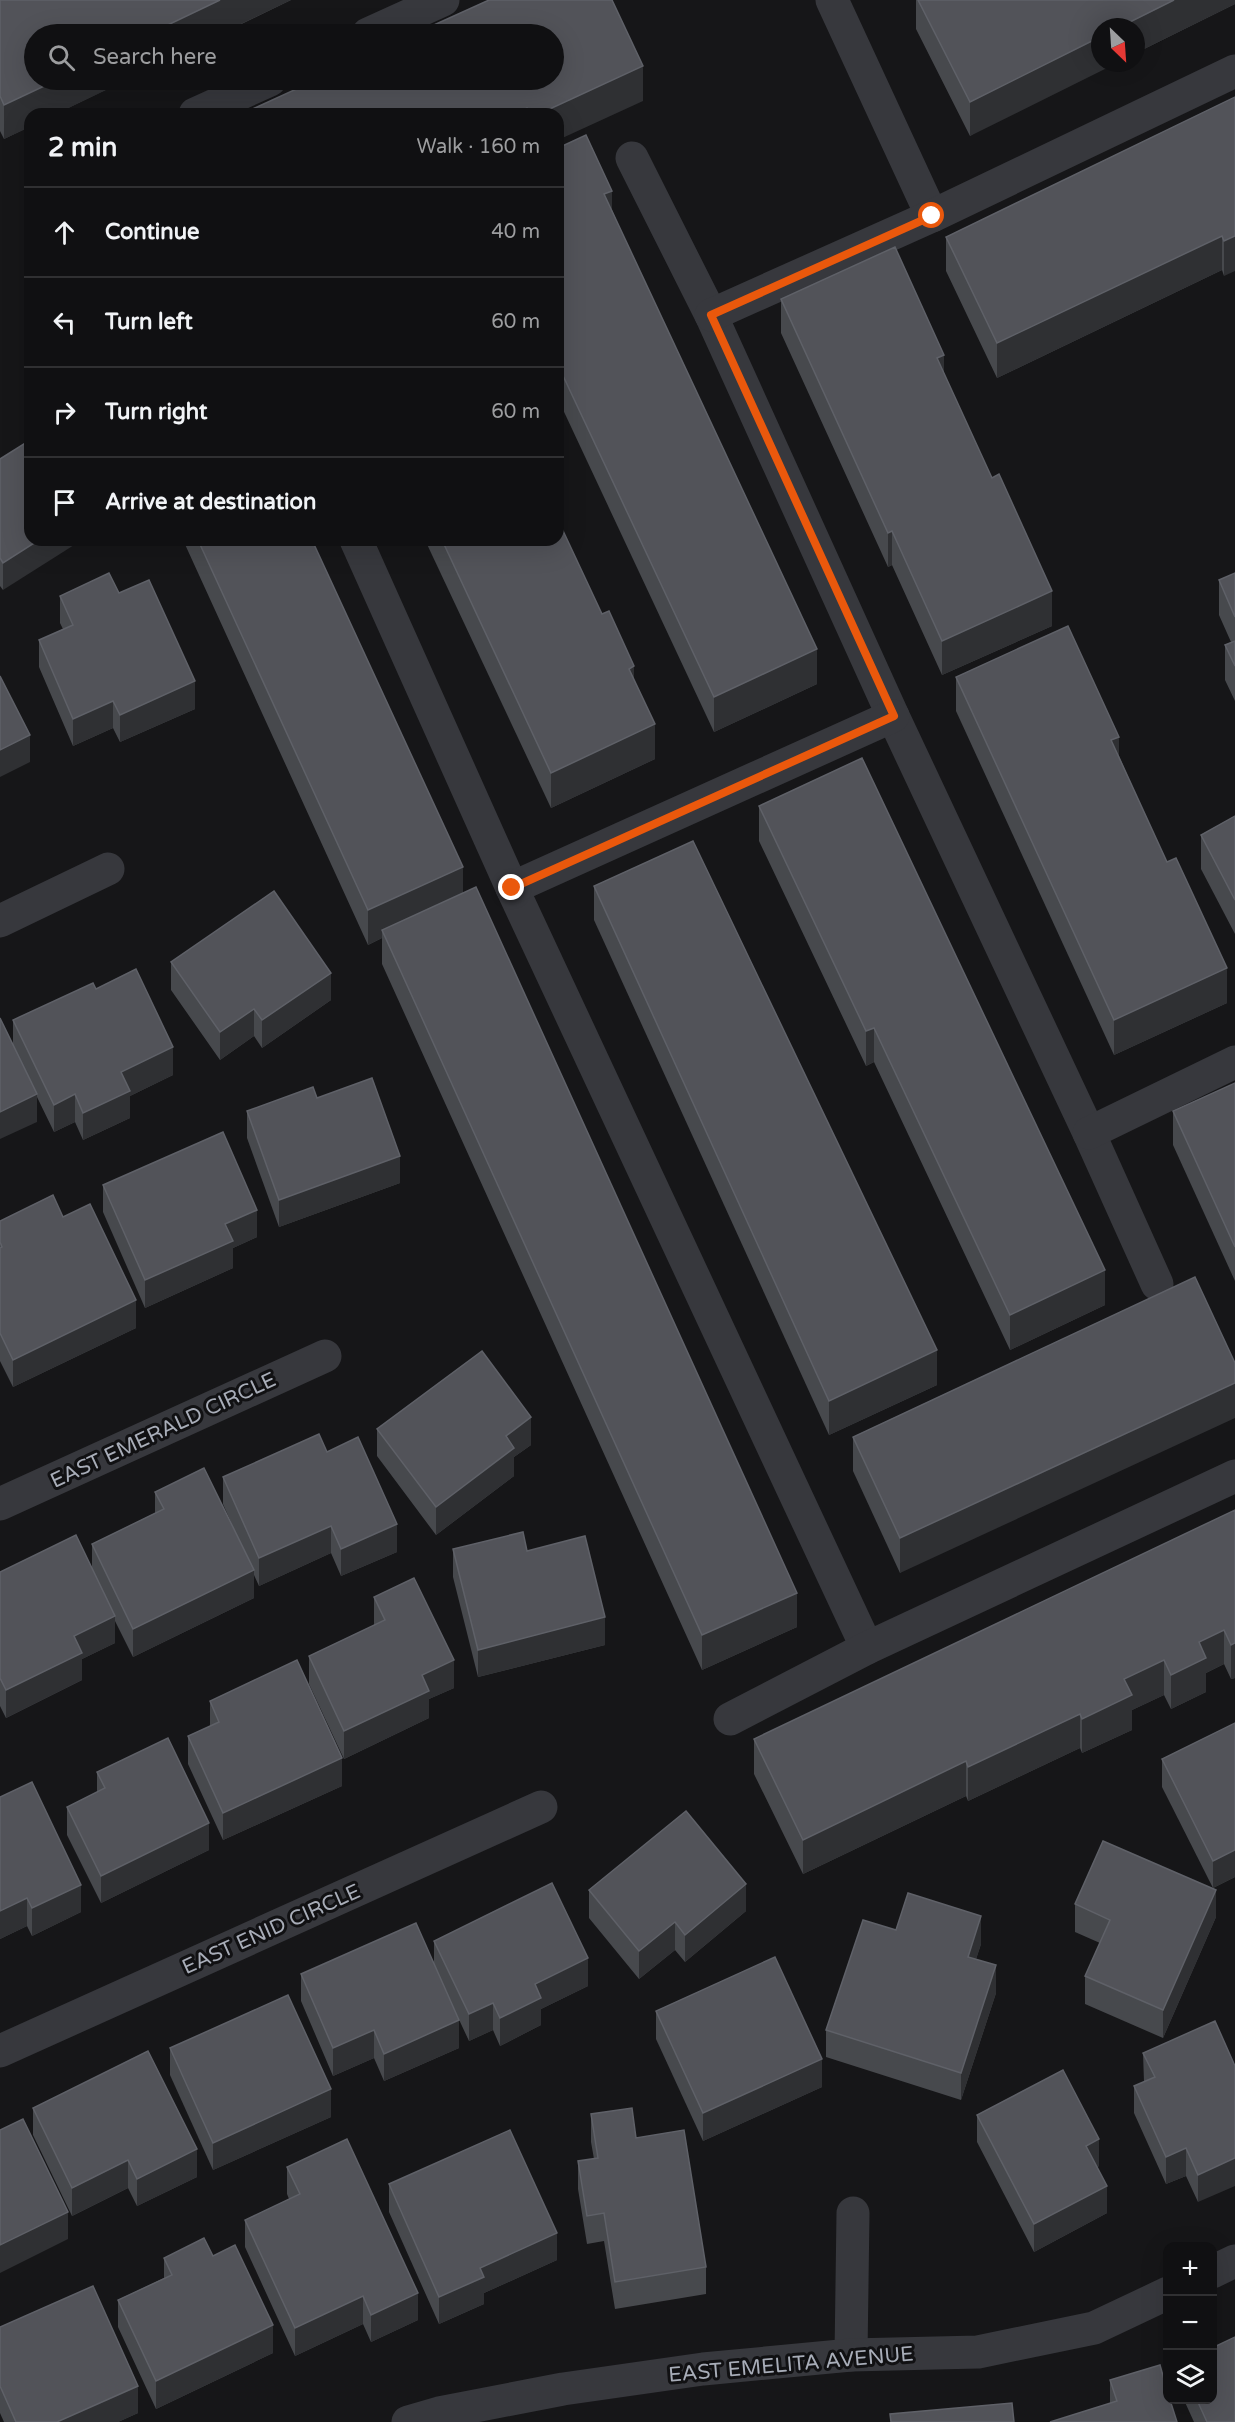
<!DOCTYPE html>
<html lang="en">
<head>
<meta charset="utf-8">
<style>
  :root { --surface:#101012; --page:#1e1e20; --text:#f1f3f6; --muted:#9c9d9f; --line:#303032 }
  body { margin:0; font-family:"Varela Round",sans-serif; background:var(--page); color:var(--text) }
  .controls { position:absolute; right:18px; bottom:18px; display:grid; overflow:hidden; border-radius:12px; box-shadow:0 6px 24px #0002 }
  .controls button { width:54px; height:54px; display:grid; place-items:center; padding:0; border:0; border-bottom:2px solid var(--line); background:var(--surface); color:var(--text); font:30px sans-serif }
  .compass { position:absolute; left:1091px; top:18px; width:54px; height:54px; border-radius:50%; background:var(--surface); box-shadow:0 6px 24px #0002; rotate:155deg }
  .stop { position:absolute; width:18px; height:18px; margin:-14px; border:4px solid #ea580c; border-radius:50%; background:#fff }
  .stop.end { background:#ea580c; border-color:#fff; box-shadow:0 2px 6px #0008 }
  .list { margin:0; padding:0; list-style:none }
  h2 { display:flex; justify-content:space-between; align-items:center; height:78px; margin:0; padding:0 24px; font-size:26px }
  h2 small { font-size:20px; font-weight:400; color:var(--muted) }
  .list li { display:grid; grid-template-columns:39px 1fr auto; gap:18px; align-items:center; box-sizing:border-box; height:90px; padding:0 24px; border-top:2px solid var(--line) }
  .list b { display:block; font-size:22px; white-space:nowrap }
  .list em { font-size:20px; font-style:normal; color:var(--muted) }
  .icon { flex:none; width:33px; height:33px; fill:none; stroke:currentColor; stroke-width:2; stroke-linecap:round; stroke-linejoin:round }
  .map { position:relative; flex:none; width:1235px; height:2422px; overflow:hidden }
  .search { position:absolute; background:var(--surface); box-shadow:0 6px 24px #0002; left:24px; top:24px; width:540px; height:66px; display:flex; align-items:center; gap:15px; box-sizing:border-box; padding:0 21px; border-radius:33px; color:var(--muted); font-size:22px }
  .panel { position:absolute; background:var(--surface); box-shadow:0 6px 24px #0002; left:24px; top:108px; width:540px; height:438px; border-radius:18px }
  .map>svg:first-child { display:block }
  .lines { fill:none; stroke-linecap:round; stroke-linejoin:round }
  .minor { stroke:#37383d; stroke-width:33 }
  .wall { fill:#47494d }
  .shaded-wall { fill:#2f3033 }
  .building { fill:#525359; stroke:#5f6168; stroke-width:1.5 }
  .route { stroke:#ea580c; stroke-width:8 }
  .labels { text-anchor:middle; stroke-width:6; stroke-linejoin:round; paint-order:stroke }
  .street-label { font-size:21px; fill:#a8adb8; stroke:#111113 }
</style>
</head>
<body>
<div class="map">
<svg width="1235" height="2422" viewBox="0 0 1235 2422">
  <rect width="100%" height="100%" fill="#161618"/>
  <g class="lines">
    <g class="minor">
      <path d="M832,0l100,216"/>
      <path d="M368,34l75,-34"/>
      <path d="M195,114l75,-34"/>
      <path d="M632,158l79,157 182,401 196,417 68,151"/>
      <path d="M711,315l221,-99 303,-145"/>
      <path d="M356,540l156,348 355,760"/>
      <path d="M512,888l381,-172"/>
      <path d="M0,921l108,-52"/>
      <path d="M1089,1133l146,-71"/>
      <path d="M0,1504l325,-148"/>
      <path d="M730,1719l137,-71 368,-172"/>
      <path d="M0,2051l541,-244"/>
      <path d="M1212,2272l23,-11"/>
      <path d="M851,2355l2,-142"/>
      <path d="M408,2422l31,-9 124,-24 140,-20 148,-14 127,-3 116,-24 74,-35"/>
    </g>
  </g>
  <g class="wall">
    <path d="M0,0h291l-287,139 -4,-8z"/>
    <path d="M916,0h319v4l-99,49v-26l-166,109 -54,-107z"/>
    <path d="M1235,97l-11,179 -2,-6 -225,108 -51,-107v-34z"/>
    <path d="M558,148l54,62 205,474 -103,48 -156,-333z"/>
    <path d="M781,299l163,74 108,253 -110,49 -50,-110 -4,2 -107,-234z"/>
    <path d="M30,440l-27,150 -3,-4v-127z"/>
    <path d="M183,540h129l151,353 334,734 -95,43 -320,-706v-26l-14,7z"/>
    <path d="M425,540h133l76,141 21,78 -104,49z"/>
    <path d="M1235,573v128l-10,-21v-35l6,-3 -12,-27v-35z"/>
    <path d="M119,593l76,116 -75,33 -7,-14 -40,18 -34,-79v-27l24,-11 -3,-6v-27z"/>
    <path d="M956,677l163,79 108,247 -113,52 -158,-344z"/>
    <path d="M759,806l346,499 -95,45 -136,-288 -8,4 -107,-225z"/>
    <path d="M1235,816v118l-34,-65v-34z"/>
    <path d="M594,886l343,499 -108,50 -235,-515z"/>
    <path d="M171,962l160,38 -69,48 -8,-12 -34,24 -49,-70z"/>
    <path d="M96,989l77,86 -43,21v22l-47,22 -8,-18 -21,10 -17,-35v25l-24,-76v-26z"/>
    <path d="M1235,1083v198l-62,-136v-34z"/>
    <path d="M317,1098l83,85 -121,44 -32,-89v-27z"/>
    <path d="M103,1185l154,52 -24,11v20l-88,40 -42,-96z"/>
    <path d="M0,1221l136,107 -123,59 -13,-26z"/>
    <path d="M1195,1277l-295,296 -47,-102v-34z"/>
    <path d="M377,1429l154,16 -17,12v19l-78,59 -59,-79z"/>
    <path d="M327,1452l70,100 -56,24 -10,-23 -72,33 -5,-11v23l-121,59 -18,-36v22l-33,16v21l-76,38 -6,-12v-134l92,-5v-23l63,-31v-21l79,37 -11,-25v-27z"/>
    <path d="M1235,1510v168l-4,1 -7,-15 -18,9v19l-35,17 -7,-14 -32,15v20l-50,23 -2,-5 -112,53 -2,-5 -163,78 -49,-100v-35z"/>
    <path d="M453,1549l74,2 78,94 -127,32 -25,-100z"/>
    <path d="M374,1597l80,91 -25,11v19l-85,41 -35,-75v-28l65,-31z"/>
    <path d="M210,1701l132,85 -119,54 -35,-76v-28l22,-10z"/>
    <path d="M1235,1723v154l-22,11 -51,-101v-28z"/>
    <path d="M97,1772l112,78 -108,53 -34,-68v-28l30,-15z"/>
    <path d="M0,1797l81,115 -49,24 -5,-10 -27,13z"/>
    <path d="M589,1890l157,21 -61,51 -10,-12 -36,29 -50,-61z"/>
    <path d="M1075,1904l141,13 -53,121 -78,-34v-28l15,-33 -25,-11z"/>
    <path d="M896,1930l85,14 -5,15 20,34 -35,107 -135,-43v-27z"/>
    <path d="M434,1941l154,45 -47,23v16l-41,21 -7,-16 -24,11 -14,-30 4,37 -75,33 -10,-23 -41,18 -32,-75v-27l133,-9z"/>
    <path d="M656,2011l166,76 -119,54 -47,-102z"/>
    <path d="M170,2048l161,69 -118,53 -43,-95z"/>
    <path d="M1143,2053l92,13 -37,136 -12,-26 -20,8 -32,-71v-27l10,-4z"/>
    <path d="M33,2108l164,69 -60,29 -9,-18 -56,28 -39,-81z"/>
    <path d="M591,2114l45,24 70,129v27l-91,15 -11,-68 -17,3 -9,-55v-28l16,-2 -3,-17z"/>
    <path d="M977,2115l122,51 -2,1 10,46 -73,39 -57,-110z"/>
    <path d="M287,2167l131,153 -47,22 -8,-18 -68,32 -50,-109v-27l44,-21 -2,-5z"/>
    <path d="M389,2184l168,76 -73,33v11l-45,20 -50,-112z"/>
    <path d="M213,2256l60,97 -117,56 -38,-82v-27l46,-22v-20z"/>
    <path d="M0,2327l138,86 -20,9h-114l-4,-9z"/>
    <path d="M1110,2380l67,42 -67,-19z"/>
    <path d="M1184,2400h28l23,22h-41z"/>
  </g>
  <g class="shaded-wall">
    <path d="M220,0h71l-71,34h-71z"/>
    <path d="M1174,0h61v4l-99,49v-26h-16z"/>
    <path d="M1100,37v26h17l-147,73v-34z"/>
    <path d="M643,66v35l-85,39v-26h-19z"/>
    <path d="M57,80h70l-71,34h-26v13l-26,12v-34z"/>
    <path d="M527,108v6h-14z"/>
    <path d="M612,191v34l-8,-31z"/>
    <path d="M1222,236v34l-225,108v-35z"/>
    <path d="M1235,236v35l-11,5v-35z"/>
    <path d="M944,355v35l-7,-32z"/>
    <path d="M892,531v34l-4,2v-34z"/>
    <path d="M39,540h43l-79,50v-27z"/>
    <path d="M1052,591v35l-110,49v-34z"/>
    <path d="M817,649v35l-103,48v-35z"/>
    <path d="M634,666v34l-5,-31z"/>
    <path d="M195,681v28l-75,33v-27z"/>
    <path d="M113,701v27l-40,18v-27z"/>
    <path d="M655,724v35l-104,49v-35z"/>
    <path d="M30,735v27l-30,15v-27z"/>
    <path d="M1119,737v34l-8,-31z"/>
    <path d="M463,867v35l-81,28v8l-14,7v-35z"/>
    <path d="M1227,968v35l-113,52v-35z"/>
    <path d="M331,973v27l-69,48v-28z"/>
    <path d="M254,1009v27l-34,24v-28z"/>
    <path d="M874,1028v34l-8,4v-35z"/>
    <path d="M173,1047v28l-43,21v22l-47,22v-27l38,-41z"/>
    <path d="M37,1094v28l-37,17v-27z"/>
    <path d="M75,1094v28l-21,10v-27z"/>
    <path d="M400,1156v27l-121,44v-27z"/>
    <path d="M257,1210v27l-24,11v20l-88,40v-28l80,-56z"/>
    <path d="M1105,1270v35l-95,45v-35z"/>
    <path d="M136,1300v28l-123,59v-27z"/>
    <path d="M937,1350v35l-108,50v-34z"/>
    <path d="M1235,1383v35l-335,155v-35z"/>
    <path d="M531,1417v28l-17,12v19l-78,59v-28l70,-71z"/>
    <path d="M397,1524v28l-56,24v-27z"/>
    <path d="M331,1526v27l-72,33v-28z"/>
    <path d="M254,1570v28l-121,59v-28z"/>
    <path d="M797,1593v34l-95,43v-35z"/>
    <path d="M115,1616v27l-33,16v21l-76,38v-28l68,-54z"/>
    <path d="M605,1617v28l-127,32v-27z"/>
    <path d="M1224,1630v34l-18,9v19l-35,17v-34l28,-33z"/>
    <path d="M1235,1643v35l-4,1v-34z"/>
    <path d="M454,1660v28l-25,11v19l-85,41v-28l78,-56z"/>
    <path d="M1164,1660v35l-32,15v20l-50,23v-34l42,-40z"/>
    <path d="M1080,1714v34l-112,53v-34z"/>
    <path d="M342,1758v28l-119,54v-27z"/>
    <path d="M966,1761v35l-163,78v-34z"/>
    <path d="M209,1823v27l-108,53v-27z"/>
    <path d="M1235,1850v27l-22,11v-27z"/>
    <path d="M746,1884v27l-61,51v-27z"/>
    <path d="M81,1885v27l-49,24v-28z"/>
    <path d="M1216,1890v27l-53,121v-28z"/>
    <path d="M27,1898v28l-27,13v-28z"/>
    <path d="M981,1916v28l-13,40v-27z"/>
    <path d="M675,1922v28l-36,29v-28z"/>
    <path d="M588,1958v28l-47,23v16l-41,21v-28l35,-34z"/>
    <path d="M996,1965v28l-35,107v-27z"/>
    <path d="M493,2003v27l-24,11v-27z"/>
    <path d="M459,2020v28l-75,33v-27z"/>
    <path d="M374,2030v28l-41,18v-28z"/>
    <path d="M822,2059v28l-119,54v-28z"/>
    <path d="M331,2089v28l-118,53v-27z"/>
    <path d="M1099,2139v27l-13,7v-27z"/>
    <path d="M1186,2148v28l-20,8v-27z"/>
    <path d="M197,2149v28l-60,29v-27z"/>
    <path d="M1235,2158v28l-37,16v-27z"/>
    <path d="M128,2160v28l-56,28v-28z"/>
    <path d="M1107,2186v27l-73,39v-28z"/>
    <path d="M68,2212v27l-68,34v-28z"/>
    <path d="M557,2233v27l-73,33v11l-45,20v-27l41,-29z"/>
    <path d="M418,2293v27l-47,22v-27z"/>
    <path d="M363,2296v28l-68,32v-28z"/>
    <path d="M273,2325v28l-117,56v-28z"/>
    <path d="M138,2386v27l-20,9h-61z"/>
  </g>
  <g class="building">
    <path d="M0,0h220l-71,34h-115v46h23l-53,25 -4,-9z"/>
    <path d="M489,0h123l31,66 -104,48h-10l-2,-6 -14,6h-266l-1,-2 70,-32h238v-46h-140z"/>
    <path d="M918,0h256l-54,27h-20v10l-130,65z"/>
    <path d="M1235,97v139l-11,5 -2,-5 -225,107 -51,-106z"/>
    <path d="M586,135l26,56 -8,3 213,455 -103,48 -156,-332v-217z"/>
    <path d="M895,247l49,108 -7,3 55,120 7,-4 53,117 -110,50 -50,-110 -4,2 -107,-234z"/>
    <path d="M30,440v100h9l-36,23 -3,-5v-99z"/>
    <path d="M558,520l44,94 7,-3 25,55 -5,3 26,55 -104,49 -109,-233h116z"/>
    <path d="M198,540h114l151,327 -95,43z"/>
    <path d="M109,573l10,20 30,-13 46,101 -75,34 -7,-14 -40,18 -34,-79 34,-15 -13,-29z"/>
    <path d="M1235,573v44l-16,-37z"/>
    <path d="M1068,626l51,111 -8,3 56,122 9,-4 51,110 -113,52 -158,-343z"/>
    <path d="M1235,641v25l-10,-21z"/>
    <path d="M0,676l30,59 -30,15z"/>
    <path d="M862,758l243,512 -95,45 -136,-287 -8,3 -107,-225z"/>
    <path d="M1235,816v84l-34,-65z"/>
    <path d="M693,841l244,509 -108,51 -235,-515z"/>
    <path d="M476,887l321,706 -95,42 -320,-705z"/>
    <path d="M274,891l57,82 -69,47 -8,-11 -34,23 -49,-70z"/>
    <path d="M136,969l37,78 -52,25 9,19 -47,22 -8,-19 -21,11 -41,-85 80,-37 3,6z"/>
    <path d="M0,1018l37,76 -37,18z"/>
    <path d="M372,1078l28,78 -121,44 -32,-89 66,-24 4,11z"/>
    <path d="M1235,1083v164l-62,-136z"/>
    <path d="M223,1132l34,78 -32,14 8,17 -88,39 -42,-95z"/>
    <path d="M53,1195l10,22 27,-13 46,96 -123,60 -13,-27v-85l2,-1 -2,-5v-21z"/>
    <path d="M1195,1277l40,86v20l-335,155 -47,-101z"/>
    <path d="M482,1351l49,66 -25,19 8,12 -78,59 -59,-78z"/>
    <path d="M319,1434l8,18 31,-15 39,87 -56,25 -10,-23 -72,32 -36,-81z"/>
    <path d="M204,1468l50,102 -121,59 -41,-85 72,-35 -9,-17z"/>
    <path d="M1235,1510v133l-4,2 -7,-15 -25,12 7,16 -35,17 -7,-15 -40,19 8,16 -50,24 -2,-5 -112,53 -2,-6 -163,79 -49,-101z"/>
    <path d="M523,1532l4,19 58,-15 20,81 -127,33 -25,-101z"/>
    <path d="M76,1535l39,81 -41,20 8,17 -76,37 -6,-12v-106z"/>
    <path d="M414,1578l40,82 -32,15 7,16 -85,40 -35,-75 76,-36 -11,-23z"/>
    <path d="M297,1660l45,98 -119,55 -35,-77 31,-14 -9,-21z"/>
    <path d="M1235,1723v127l-22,11 -51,-102z"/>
    <path d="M168,1738l41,85 -108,53 -34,-69 38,-19 -8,-16z"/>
    <path d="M32,1782l49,103 -49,23 -5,-10 -27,13v-114z"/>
    <path d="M686,1811l60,73 -61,51 -10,-13 -36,29 -50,-61z"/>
    <path d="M1103,1841l113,49 -53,120 -78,-34 25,-56 -35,-16z"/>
    <path d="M552,1883l36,75 -53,26 6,14 -41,20 -7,-15 -24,11 -35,-73z"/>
    <path d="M908,1893l73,23 -13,41 28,8 -35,108 -135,-43 37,-110 33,10z"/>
    <path d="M416,1923l43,97 -75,34 -10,-24 -41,18 -32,-74z"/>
    <path d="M775,1957l47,102 -119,54 -47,-102z"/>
    <path d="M288,1995l43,94 -118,54 -43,-95z"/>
    <path d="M1215,2021l20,45v92l-37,17 -12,-27 -20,9 -32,-71 21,-9 -12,-24z"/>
    <path d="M148,2051l49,98 -60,30 -9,-19 -56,28 -39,-80z"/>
    <path d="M1063,2070l36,69 -13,7 21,40 -73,38 -57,-109z"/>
    <path d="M632,2108l4,30 48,-8 22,137 -91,15 -11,-69 -17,3 -9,-55 20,-3 -7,-44z"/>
    <path d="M23,2119l45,93 -68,33v-115z"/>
    <path d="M510,2130l47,103 -77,35 4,9 -45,20 -50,-113z"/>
    <path d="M347,2139l71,154 -47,22 -8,-19 -68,32 -50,-108 55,-26 -13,-27z"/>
    <path d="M204,2238l9,18 22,-11 38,80 -117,56 -38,-81 54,-25 -8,-17z"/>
    <path d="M93,2286l45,100 -81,36h-41l-16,-36v-59z"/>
    <path d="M1235,2337v85h-28l-10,-22h15v-52z"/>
    <path d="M1160,2365l7,25v10h3l7,22h-127l67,-21 -7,-21z"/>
    <path d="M1012,2403l2,19h-123l-1,-8z"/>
  </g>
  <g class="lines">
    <path class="route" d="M512,888l382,-172 -183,-401 221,-99"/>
  </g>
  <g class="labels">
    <g class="street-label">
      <text transform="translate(163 1430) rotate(-25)" y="7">EAST EMERALD CIRCLE</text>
      <text transform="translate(271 1929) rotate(-24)" y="7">EAST ENID CIRCLE</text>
      <text transform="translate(791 2364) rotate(-5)" y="7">EAST EMELITA AVENUE</text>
    </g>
  </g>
</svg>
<div class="controls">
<button>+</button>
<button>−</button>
<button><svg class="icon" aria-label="layers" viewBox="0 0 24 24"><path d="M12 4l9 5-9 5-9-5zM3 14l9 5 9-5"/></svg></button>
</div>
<svg class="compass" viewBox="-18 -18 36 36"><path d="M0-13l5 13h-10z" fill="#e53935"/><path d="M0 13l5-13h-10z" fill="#9c9d9f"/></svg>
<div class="stop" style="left:932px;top:216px"></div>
<div class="stop end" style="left:512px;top:888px"></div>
<div class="search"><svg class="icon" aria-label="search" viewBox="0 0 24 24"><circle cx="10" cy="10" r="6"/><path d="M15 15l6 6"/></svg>Search here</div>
<section class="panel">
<h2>2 min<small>Walk · 160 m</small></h2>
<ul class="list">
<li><svg class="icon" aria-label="ahead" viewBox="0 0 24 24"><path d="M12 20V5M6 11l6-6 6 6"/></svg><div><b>Continue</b></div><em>40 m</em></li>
<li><svg class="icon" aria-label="left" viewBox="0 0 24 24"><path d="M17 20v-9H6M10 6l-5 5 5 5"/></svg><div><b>Turn left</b></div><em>60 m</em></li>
<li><svg class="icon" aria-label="right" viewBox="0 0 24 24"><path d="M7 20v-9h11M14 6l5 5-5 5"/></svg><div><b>Turn right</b></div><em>60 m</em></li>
<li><svg class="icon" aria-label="arrive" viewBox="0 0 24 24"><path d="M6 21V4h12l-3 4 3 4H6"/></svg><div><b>Arrive at destination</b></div></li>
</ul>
</section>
</div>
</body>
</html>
